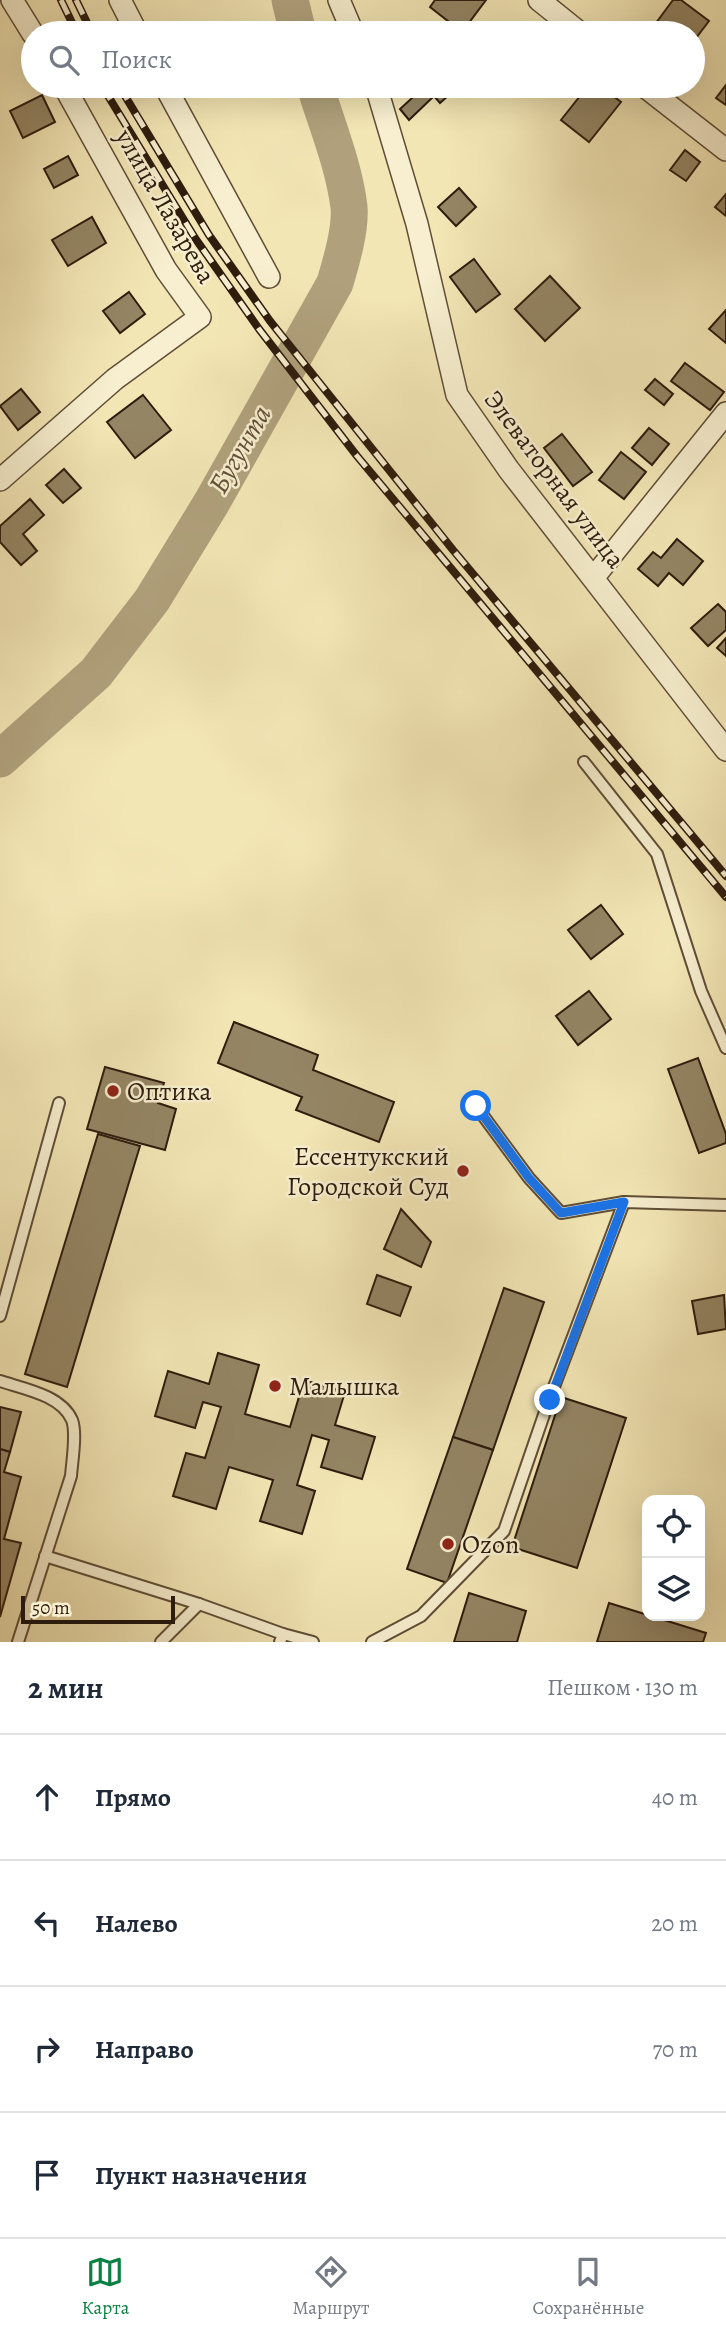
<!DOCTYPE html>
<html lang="ru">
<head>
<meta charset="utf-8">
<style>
  :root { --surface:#fff; --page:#f2f2f3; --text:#1f2937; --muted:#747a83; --line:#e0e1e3; --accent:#0b8043 }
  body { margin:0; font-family:Alegreya,serif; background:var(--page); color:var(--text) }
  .controls { position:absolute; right:21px; bottom:21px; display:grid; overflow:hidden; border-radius:14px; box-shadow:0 7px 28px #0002 }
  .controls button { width:63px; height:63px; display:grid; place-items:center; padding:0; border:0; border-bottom:2px solid var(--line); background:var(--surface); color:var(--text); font:35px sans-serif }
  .scale { position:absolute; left:21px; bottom:18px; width:154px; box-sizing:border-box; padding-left:7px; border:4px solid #2e1c0d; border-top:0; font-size:19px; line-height:24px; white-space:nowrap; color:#2e1c0d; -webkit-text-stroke:5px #f7efcf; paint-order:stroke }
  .stop { position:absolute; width:21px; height:21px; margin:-16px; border:5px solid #1a73e8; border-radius:50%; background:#fff }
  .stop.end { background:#1a73e8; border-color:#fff; box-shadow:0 2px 7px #0008 }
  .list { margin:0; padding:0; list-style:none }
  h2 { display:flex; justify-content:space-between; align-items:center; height:91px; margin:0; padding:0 28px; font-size:30px }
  h2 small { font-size:23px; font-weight:400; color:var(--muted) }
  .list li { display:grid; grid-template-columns:46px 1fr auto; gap:21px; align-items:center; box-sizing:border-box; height:126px; padding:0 28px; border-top:2px solid var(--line) }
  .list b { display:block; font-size:26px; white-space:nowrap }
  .list em { font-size:23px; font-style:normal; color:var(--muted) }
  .icon { flex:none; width:38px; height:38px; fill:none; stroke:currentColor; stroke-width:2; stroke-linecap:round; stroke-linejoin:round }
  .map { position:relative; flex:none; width:726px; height:1642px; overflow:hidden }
  .search { position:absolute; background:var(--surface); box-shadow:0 7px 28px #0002; left:21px; right:21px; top:21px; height:77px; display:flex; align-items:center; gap:18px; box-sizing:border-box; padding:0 24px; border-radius:38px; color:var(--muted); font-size:26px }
  .sheet { height:595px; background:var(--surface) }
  nav { display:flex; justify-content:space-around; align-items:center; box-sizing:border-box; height:98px; border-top:2px solid var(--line); background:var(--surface); font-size:19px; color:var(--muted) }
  nav a { display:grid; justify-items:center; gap:4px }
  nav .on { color:var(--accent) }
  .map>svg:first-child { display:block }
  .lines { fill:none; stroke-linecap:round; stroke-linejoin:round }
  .river { stroke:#b0a17c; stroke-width:37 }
  .building { fill:#948564; stroke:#2e1c0d; stroke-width:2 }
  .service-casing { stroke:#5f4e37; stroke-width:14 }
  .minor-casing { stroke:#5f4e37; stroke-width:24 }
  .service { stroke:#f7efcf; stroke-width:10 }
  .minor { stroke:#f7efcf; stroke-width:21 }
  .rail-casing { stroke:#2e1c0d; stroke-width:8 }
  .rail { stroke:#f7efcf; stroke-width:5; stroke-dasharray:16; stroke-linecap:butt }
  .route { stroke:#1a73e8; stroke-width:9 }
  .poi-dot { fill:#8f2418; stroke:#f7efcf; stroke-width:2.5 }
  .labels { text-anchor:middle; stroke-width:5; stroke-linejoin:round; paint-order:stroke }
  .street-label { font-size:26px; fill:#2e1c0d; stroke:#f7efcf }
  .poi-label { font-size:26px; fill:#2e1c0d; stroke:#f7efcf; text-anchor:start }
  .water-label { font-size:28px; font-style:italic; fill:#625139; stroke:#f7efcf }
</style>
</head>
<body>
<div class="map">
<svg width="726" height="1642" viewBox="0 0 726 1642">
  <rect width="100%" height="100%" fill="#f3e6b5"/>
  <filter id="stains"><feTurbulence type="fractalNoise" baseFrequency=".00286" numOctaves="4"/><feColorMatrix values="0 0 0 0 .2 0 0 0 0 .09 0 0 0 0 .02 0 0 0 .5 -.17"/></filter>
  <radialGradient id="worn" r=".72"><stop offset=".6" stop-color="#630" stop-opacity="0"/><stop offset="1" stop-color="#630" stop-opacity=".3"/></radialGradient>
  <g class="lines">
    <g class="river">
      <path d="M290,0l8,33"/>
      <path d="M0,759l96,-86 56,-73 60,-98 123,-219c6,-21 16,-54 14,-76 -5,-41 -22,-82 -34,-121"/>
    </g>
  </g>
  <g class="building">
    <path d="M435,0h51l-24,32 -32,-25z"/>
    <path d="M673,0h8l28,21 -16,21v-9h-31l-9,-6z"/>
    <path d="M726,85v20l-10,-7z"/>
    <path d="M425,86h34l-19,17 -6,-7 -25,24 -9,-11z"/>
    <path d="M588,86h12l21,16 -32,40 -28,-22z"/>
    <path d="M42,95l13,27 -32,16 -13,-27z"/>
    <path d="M685,150l15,12 -14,19 -16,-11z"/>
    <path d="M68,156l10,19 -24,13 -10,-19z"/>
    <path d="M459,188l17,19 -20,19 -18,-19z"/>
    <path d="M726,194v22l-11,-9z"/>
    <path d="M92,217l14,26 -38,23 -16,-26z"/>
    <path d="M474,259l26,35 -24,18 -26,-35z"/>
    <path d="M550,276l30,32 -35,33 -30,-32z"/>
    <path d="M129,292l16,22 -25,19 -17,-22z"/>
    <path d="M726,310v33l-17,-14z"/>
    <path d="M685,363l39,29 -14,18 -39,-29z"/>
    <path d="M655,379l18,15 -9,11 -19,-15z"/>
    <path d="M21,389l19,23 -22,18 -18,-24z"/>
    <path d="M143,395l28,35 -36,28 -28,-36z"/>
    <path d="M649,428l20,16 -17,21 -20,-17z"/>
    <path d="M562,434l30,38 -19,14 -29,-38z"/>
    <path d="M621,452l25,20 -22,27 -25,-19z"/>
    <path d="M64,469l17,19 -18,15 -17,-18z"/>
    <path d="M30,499l14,16 -21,19 14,17 -16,14 -21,-23v-16z"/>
    <path d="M677,539l26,22 -20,24 -14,-12 -11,13 -20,-17 15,-17 8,6z"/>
    <path d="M718,604l8,8v18l-18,16 -17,-18z"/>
    <path d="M726,638v18l-9,-8z"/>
    <path d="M601,905l22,29 -32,25 -23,-29z"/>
    <path d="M589,991l22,28 -33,26 -22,-29z"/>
    <path d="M234,1022l84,33 -5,15 81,32 -15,40 -83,-32 6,-13 -84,-34z"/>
    <path d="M698,1058l28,76v9l-27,10 -31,-84z"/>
    <path d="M105,1067l59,16 -6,20 18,6 -11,41 -78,-21z"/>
    <path d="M98,1134l42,12 -73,241 -42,-13z"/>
    <path d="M401,1209l30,33 -10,25 -37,-18z"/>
    <path d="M377,1275l34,12 -11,29 -33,-12z"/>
    <path d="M504,1288l40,14 -51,148 -40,-13z"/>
    <path d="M724,1295l2,34 -28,5 -6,-33z"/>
    <path d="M218,1353l41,12 -14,49 45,13 14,-47 41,12 -10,33 40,12 -13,42 -41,-12 8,-27 -17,-5 -15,50 18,6 -13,43 -42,-13 13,-41 -44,-13 -13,42 -43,-13 13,-43 19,5 16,-51 -18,-5 -8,26 -40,-12 13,-45 41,13z"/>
    <path d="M561,1397l65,21 -49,150 -65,-21z"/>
    <path d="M0,1407l21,5 -11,40 -10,-3z"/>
    <path d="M453,1437l40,13 -46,133 -40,-14z"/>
    <path d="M0,1449l10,3 -6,20 17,5 -17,62 17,4 -21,74z"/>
    <path d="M469,1593l57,18 -9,31h-63z"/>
    <path d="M609,1603l97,30 -3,9h-106z"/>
  </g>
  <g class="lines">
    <g class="service-casing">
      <g id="service">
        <path d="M584,762l73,92 44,137 25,57"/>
        <path d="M476,1106l53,72 32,35 63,-11"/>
        <path d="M0,1316l59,-213"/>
        <path d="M0,1381c24,8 61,14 72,39 5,13 0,42 -1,56l-53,166"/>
        <path d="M45,1556l154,48"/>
        <path d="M283,1634l30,8"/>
        <path d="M161,1642l38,-38 84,30 -3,8"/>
        <path d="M372,1642l49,-26 83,-85 45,-131 75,-198 102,3"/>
      </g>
    </g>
    <g class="minor-casing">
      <g id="minor">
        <path d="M12,0l21,34"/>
        <path d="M120,0l17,33"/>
        <path d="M339,0l14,33"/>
        <path d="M539,0l41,33"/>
        <path d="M165,86l104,191"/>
        <path d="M376,86l41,138 40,171 52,75 217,280"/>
        <path d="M644,86l82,64"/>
        <path d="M0,480l115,-101 85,-62 -34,-47 -102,-184"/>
        <path d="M594,577l132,-164"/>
      </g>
    </g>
    <use href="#service" class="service"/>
    <use href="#minor" class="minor"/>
    <g class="rail-casing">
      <g id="rail">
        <path d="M61,0l16,33"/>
        <path d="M76,0l16,33"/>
        <path d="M102,86l93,152 64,91 98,127 369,441"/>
        <path d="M119,86l90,149 61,86 183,229 273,326"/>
      </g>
    </g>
    <use href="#rail" class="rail"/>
  </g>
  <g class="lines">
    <path class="route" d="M476,1106l53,72 32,35 63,-11 -74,198"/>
  </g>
  <g class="poi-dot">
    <circle cx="113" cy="1091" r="7"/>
    <circle cx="463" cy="1171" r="7"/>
    <circle cx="275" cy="1386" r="7"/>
    <circle cx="448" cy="1544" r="7"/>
  </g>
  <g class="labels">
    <g class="street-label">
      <text transform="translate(166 206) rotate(60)" y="9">улица Лазарева</text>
      <text transform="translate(555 479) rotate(53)" y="9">Элеваторная улица</text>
    </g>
    <g class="poi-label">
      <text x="127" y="1100">Оптика</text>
      <text x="449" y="1165" text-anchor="end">Ессентукский<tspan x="449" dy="30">Городской Суд</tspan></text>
      <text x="289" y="1395">Малышка</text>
      <text x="462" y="1553">Ozon</text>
    </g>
    <g class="water-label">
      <text transform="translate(239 449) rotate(-60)" y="10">Бугунта</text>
    </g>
  </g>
  <rect width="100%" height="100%" filter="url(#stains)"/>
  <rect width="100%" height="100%" fill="url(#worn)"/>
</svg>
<div class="controls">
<button><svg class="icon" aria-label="locate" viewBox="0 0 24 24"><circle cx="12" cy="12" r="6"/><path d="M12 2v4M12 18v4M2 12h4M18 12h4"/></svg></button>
<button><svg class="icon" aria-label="layers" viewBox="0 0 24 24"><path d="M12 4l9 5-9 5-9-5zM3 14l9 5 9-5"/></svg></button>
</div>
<div class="scale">50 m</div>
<div class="stop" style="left:476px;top:1106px"></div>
<div class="stop end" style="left:550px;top:1400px"></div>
<div class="search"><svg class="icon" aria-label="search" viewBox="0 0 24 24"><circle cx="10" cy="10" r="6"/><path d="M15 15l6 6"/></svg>Поиск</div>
</div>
<section class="sheet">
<h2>2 мин<small>Пешком · 130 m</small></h2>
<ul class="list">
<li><svg class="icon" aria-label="ahead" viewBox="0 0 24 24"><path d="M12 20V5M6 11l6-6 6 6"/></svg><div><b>Прямо</b></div><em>40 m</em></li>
<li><svg class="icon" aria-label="left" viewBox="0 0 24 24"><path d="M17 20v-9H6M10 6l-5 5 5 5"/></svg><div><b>Налево</b></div><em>20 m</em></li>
<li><svg class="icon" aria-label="right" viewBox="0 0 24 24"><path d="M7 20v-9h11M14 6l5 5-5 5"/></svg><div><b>Направо</b></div><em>70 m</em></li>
<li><svg class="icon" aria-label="arrive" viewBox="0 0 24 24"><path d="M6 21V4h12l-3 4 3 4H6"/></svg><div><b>Пункт назначения</b></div></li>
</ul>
</section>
<nav>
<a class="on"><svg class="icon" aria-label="map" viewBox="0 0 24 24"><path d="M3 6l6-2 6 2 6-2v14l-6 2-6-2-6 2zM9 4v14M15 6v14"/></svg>Карта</a>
<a><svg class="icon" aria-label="directions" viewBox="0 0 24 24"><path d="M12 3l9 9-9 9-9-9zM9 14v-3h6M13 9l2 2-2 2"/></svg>Маршрут</a>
<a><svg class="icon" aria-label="saved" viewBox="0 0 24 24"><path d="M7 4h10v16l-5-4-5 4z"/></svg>Сохранённые</a>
</nav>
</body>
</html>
